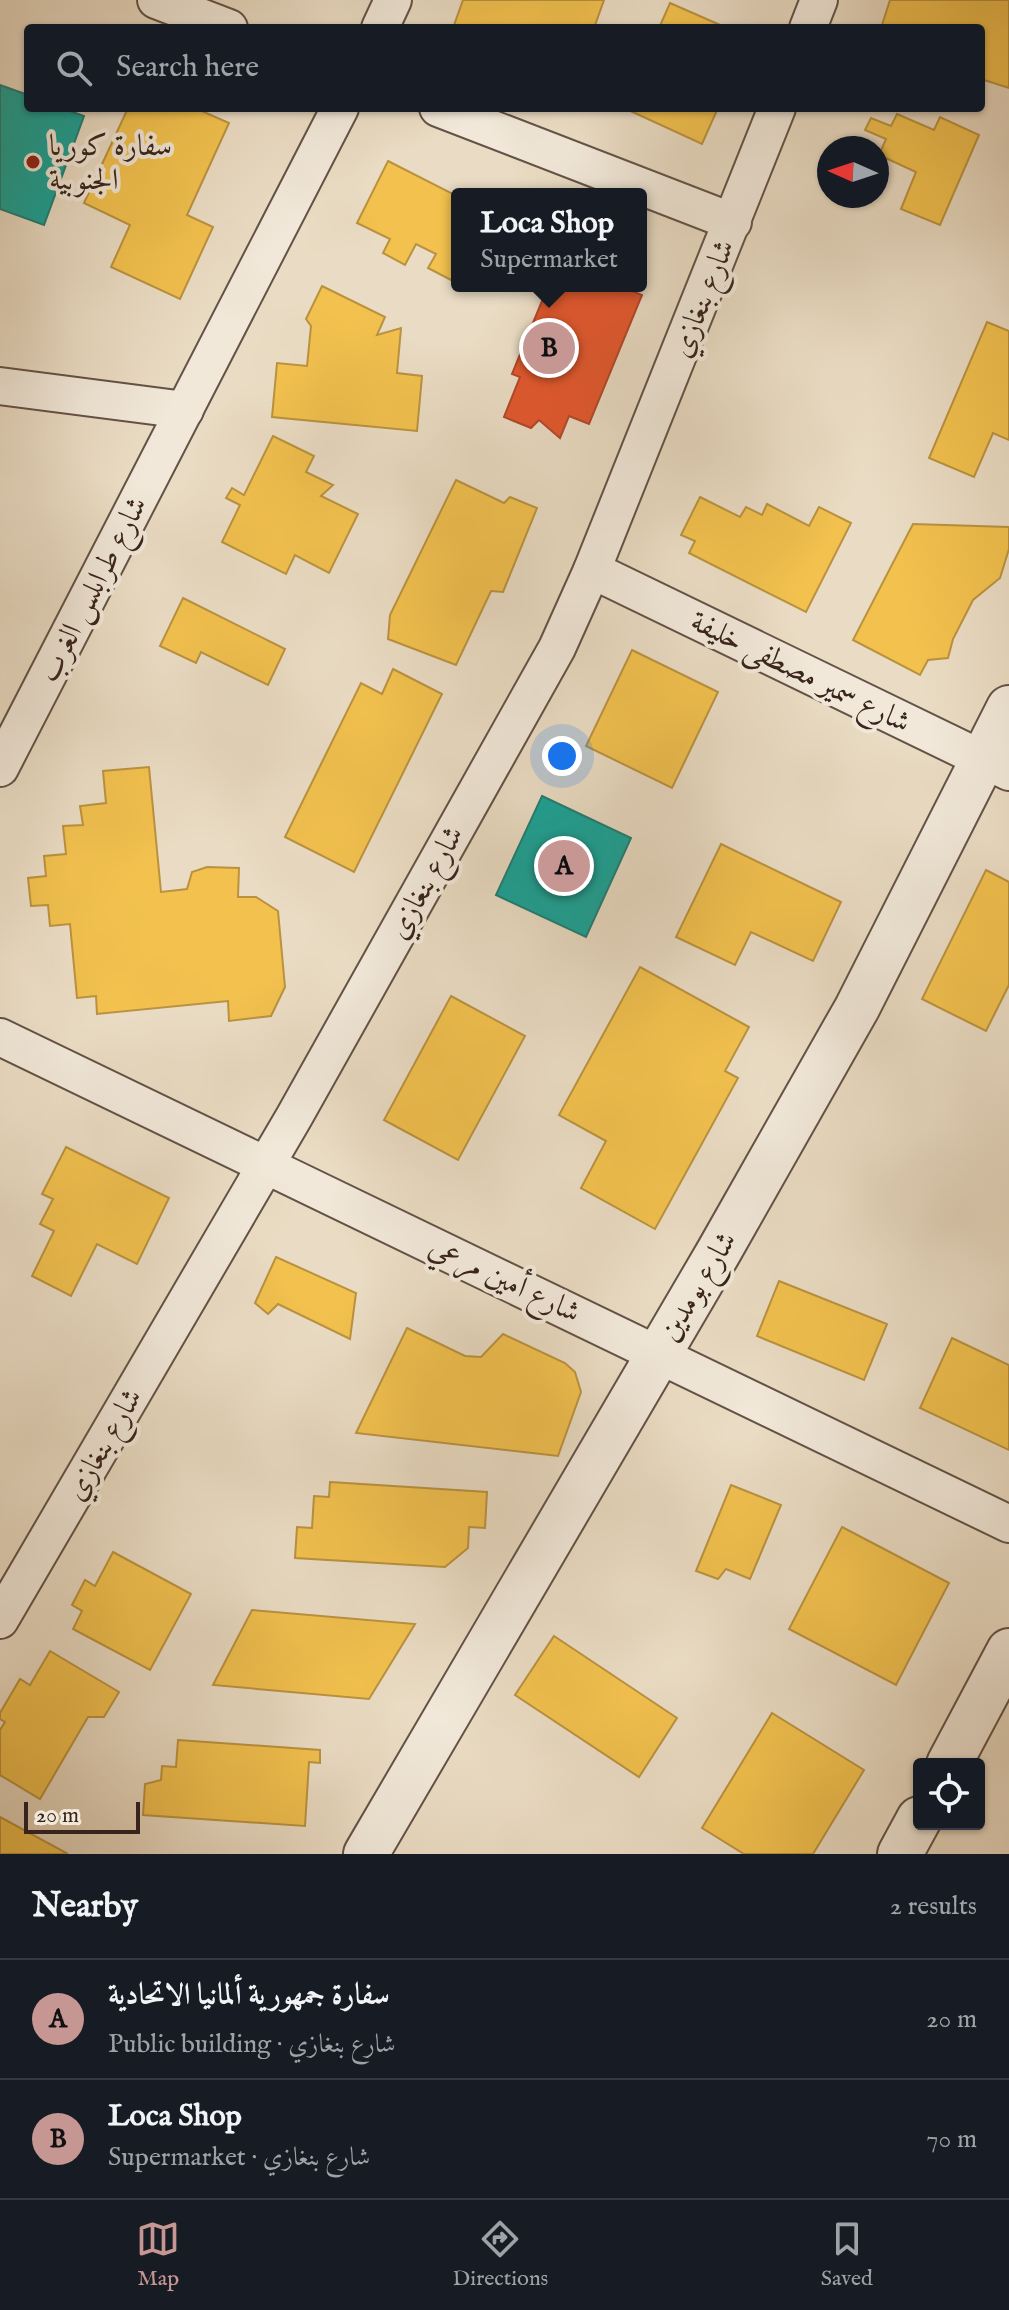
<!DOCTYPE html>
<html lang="en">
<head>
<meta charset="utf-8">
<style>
  :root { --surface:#171b24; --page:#20242c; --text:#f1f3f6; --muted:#9ea1a6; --line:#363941; --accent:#c59692 }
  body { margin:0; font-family:"IM FELL English",Amiri,serif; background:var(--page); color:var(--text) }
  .controls { position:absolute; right:24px; bottom:24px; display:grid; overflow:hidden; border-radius:8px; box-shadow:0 2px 6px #0004 }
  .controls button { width:72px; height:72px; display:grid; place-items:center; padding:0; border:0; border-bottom:2px solid var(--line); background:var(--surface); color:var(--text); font:40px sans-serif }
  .compass { position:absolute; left:817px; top:136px; width:72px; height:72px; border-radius:50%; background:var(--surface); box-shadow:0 2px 6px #0004; rotate:273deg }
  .scale { position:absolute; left:24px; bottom:20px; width:116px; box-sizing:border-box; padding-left:8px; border:4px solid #38241c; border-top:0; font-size:22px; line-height:28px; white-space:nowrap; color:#38241c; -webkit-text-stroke:6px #f1e8d9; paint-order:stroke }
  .you { position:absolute; left:562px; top:756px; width:28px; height:28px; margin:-20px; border:6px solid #fff; border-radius:50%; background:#1a73e8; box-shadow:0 0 0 12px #1a73e833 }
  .badge { display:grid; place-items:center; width:52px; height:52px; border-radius:50%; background:var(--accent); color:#111; font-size:26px; font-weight:700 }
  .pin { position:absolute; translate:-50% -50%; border:4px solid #fff; box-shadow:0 2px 8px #0006 }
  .popup { position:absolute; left:451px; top:188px; width:196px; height:104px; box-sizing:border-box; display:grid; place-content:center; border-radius:8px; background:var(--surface); filter:drop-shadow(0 2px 6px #0005); font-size:26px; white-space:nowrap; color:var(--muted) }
  .popup b { font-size:30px; color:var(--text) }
  .popup::after { content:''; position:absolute; left:50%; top:100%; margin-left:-16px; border:16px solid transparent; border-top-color:var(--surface) }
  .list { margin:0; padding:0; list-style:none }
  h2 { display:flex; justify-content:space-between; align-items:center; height:104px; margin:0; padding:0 32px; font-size:34px }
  h2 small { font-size:26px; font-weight:400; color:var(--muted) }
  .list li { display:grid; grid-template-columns:52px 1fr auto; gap:24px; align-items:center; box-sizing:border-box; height:120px; padding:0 32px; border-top:2px solid var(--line) }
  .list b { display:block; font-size:30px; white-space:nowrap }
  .list p { margin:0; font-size:26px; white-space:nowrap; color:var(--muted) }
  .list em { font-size:26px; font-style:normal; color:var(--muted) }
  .icon { flex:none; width:44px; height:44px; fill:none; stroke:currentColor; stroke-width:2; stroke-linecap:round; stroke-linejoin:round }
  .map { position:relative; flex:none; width:1009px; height:1854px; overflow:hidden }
  .search { position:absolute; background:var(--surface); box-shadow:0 2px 6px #0004; left:24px; right:24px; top:24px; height:88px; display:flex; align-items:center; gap:20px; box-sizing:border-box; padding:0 28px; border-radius:8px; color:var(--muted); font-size:30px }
  .sheet { height:344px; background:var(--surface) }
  nav { display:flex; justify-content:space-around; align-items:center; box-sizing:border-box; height:112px; border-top:2px solid var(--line); background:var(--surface); font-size:22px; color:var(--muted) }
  nav a { display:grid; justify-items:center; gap:4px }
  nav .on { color:var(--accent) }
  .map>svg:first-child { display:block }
  .homes { fill:#f2c14e; stroke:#ba923f; stroke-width:2 }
  .shops { fill:#e4572e; stroke:#b04829; stroke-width:2 }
  .public { fill:#17a398; stroke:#217d73; stroke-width:2 }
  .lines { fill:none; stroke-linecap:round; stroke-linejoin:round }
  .minor-casing { stroke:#645246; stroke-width:40 }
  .tertiary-casing { stroke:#645246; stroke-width:48 }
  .minor { stroke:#f1e8d9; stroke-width:36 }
  .tertiary { stroke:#f1e8d9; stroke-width:44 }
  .poi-dot { fill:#8f2418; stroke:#f1e8d9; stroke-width:3 }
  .labels { text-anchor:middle; stroke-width:8; stroke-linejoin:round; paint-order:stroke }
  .poi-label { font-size:30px; fill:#38241c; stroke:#f1e8d9; text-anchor:start }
  .street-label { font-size:30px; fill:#38241c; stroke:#f1e8d9 }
</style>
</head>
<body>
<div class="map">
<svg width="1009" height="1854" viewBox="0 0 1009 1854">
  <rect width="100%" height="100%" fill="#eadcc4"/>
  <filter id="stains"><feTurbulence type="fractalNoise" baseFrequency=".0025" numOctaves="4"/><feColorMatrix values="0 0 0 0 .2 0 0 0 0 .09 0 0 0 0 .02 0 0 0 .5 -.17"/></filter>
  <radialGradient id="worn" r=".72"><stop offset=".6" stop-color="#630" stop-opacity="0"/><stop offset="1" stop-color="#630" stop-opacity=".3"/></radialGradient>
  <g class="homes">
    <path d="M463,0h141l-10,28h-141z"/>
    <path d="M890,0h119v88l-28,-9v-51h-100z"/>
    <path d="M670,3l57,25h-68z"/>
    <path d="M128,108h67l34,15 -42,92 26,12 -33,72 -69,-32 19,-42 -46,-22z"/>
    <path d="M624,108h94l-16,36z"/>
    <path d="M897,114l37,16 6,-13 39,18 -39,90 -39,-16 15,-37 -37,-17 7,-16 -21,-9 6,-12 20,8z"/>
    <path d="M388,161l69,35v87l-29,-15 8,-14 -20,-10 -11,21 -22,-12 7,-14 -33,-16z"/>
    <path d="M322,286l63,31 -8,18 24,-7 -4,45 25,3 -5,55 -145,-14 5,-54 30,3 4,-40 -5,-7z"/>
    <path d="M987,322l22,9v109l-16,-7 -19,44 -45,-19z"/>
    <path d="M273,436l41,20 -8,16 27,13 -12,11 37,18 -29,59 -34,-18 -9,19 -64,-32 18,-37 -14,-7 6,-10 12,7z"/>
    <path d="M456,480l48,23 6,-6 27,11 -34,84 -12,-1 -35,74 -68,-26 2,-24z"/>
    <path d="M700,497l40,20 6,-10 16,8 5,-11 42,22 10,-19 32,16 -45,89 -117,-59 6,-12 -14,-6z"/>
    <path d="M913,524l96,3v22l-9,29 -27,22 -20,39 -5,19 -20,2 -8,15 -67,-35z"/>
    <path d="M183,598l102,51 -17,36 -67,-33 -5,11 -36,-17z"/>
    <path d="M632,650l86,42 -46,96 -86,-42z"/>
    <path d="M393,669l49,25 -88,178 -69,-35 76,-154 21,11z"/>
    <path d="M149,767l12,125 26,-3 5,-17 15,-5 32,1 -1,29h18l22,14 7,76 -14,29 -42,5 -1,-20 -131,13 -1,-18 -19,2 -7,-74 -20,2 -2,-21 -17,1 -3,-28 18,-2 -2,-20 22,-2 -3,-28 20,-1 -3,-19 26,-3 -3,-32z"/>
    <path d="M721,844l120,58 -28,59 -62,-29 -16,33 -59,-28z"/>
    <path d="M986,870l23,12v103l-23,46 -64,-32z"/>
    <path d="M640,967l109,60 -24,44 13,7 -83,151 -74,-41 25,-47 -47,-26z"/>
    <path d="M451,996l74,40 -67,124 -74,-40z"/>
    <path d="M66,1147l103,51 -32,66 -40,-20 -26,52 -39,-20 22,-45 -14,-7 13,-25 -11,-5z"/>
    <path d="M276,1257l80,36 -6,46 -72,-35 -10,10 -13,-11z"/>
    <path d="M779,1281l108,43 -23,56 -107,-44z"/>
    <path d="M407,1328l58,28 16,1 22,-23 62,29 10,9 6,20 -23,64 -202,-23z"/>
    <path d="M952,1338l57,27v85l-89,-42z"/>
    <path d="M330,1482l157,10 -2,36 -16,-1 -1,21 -23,19 -150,-9 2,-31 15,1 2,-32 15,1z"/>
    <path d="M731,1485l50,20 -31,74 -24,-10 -8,10 -22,-8z"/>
    <path d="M842,1527l107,56 -53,102 -107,-56z"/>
    <path d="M113,1552l78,42 -41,76 -77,-41 9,-18 -10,-6 13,-25 10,6z"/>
    <path d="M252,1610l163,14 -46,75 -156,-14z"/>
    <path d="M554,1636l123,82 -38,59 -124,-82z"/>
    <path d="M50,1651l69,41 -15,25h-16l-48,82 -40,-24v-45l5,-8 -5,-3v-6l20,-34 10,6z"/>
    <path d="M772,1713l92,57 -51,84h-69l-42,-26z"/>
    <path d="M178,1740l142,10v13l-11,-1 -4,64 -162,-11 2,-31 16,-4 1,-14 14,1z"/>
    <path d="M0,1817l68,37h-68z"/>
  </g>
  <path class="shops" d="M558,286h62l22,9 -53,129 -20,-8 -9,22 -21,-18 -8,8 -27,-11 16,-40 -8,-3 32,-78 9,4z"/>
  <g class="public">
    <path d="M0,85l28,10v13h34l22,8 -40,109 -44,-16z"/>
    <path d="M542,796l89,42 -45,99 -90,-42z"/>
  </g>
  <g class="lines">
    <g class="minor-casing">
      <g id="minor">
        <path d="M156,0l73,28"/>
        <path d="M380,28l13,-28"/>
        <path d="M808,28l11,-28"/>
        <path d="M438,108l295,114"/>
        <path d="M0,386l185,24"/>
        <path d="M592,570l417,202"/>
        <path d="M0,768l340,-660"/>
        <path d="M0,1037l1009,487"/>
        <path d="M0,1620l294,-503 263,-469 35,-78 185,-462"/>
      </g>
    </g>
    <g class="tertiary-casing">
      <g id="tertiary">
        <path d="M949,1764l60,-113"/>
        <path d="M366,1854l352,-601 139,-245 152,-300"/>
        <path d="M900,1854l19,-35"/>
      </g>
    </g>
    <use href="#minor" class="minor"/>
    <use href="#tertiary" class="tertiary"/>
  </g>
  <circle class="poi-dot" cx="33" cy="162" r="8"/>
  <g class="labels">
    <g class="poi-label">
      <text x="49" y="155">سفارة كوريا<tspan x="49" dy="34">الجنوبية</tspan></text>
    </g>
    <g class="street-label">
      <text transform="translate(702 298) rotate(-68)" y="10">شارع بنغازي</text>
      <text transform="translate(92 589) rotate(-63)" y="10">شارع طرابلس الغرب</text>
      <text transform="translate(801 671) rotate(26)" y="10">شارع سمير مصطفى خليفة</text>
      <text transform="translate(425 882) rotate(-61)" y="10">شارع بنغازي</text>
      <text transform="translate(505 1279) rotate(25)" y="10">شارع أمين مرعي</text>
      <text transform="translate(697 1286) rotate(-59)" y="10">شارع بومدين</text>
      <text transform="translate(103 1444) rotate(-60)" y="10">شارع بنغازي</text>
    </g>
  </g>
  <rect width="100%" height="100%" filter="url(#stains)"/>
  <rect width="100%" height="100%" fill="url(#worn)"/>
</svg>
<div class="controls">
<button><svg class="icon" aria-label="locate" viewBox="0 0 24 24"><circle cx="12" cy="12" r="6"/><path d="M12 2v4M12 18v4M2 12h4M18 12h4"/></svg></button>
</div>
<svg class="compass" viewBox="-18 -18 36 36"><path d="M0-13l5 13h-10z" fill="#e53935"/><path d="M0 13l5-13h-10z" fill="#9ea1a6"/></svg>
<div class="scale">20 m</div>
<div class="you"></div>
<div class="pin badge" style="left:564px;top:866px">A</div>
<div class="pin badge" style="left:549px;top:348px">B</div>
<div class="popup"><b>Loca Shop</b>Supermarket</div>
<div class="search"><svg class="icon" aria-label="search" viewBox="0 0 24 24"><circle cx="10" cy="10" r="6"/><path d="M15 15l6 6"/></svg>Search here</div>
</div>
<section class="sheet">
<h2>Nearby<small>2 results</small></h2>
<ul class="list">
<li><span class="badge">A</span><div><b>سفارة جمهورية ألمانيا الاتحادية</b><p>Public building · شارع بنغازي</p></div><em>20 m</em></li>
<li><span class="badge">B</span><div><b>Loca Shop</b><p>Supermarket · شارع بنغازي</p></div><em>70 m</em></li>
</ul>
</section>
<nav>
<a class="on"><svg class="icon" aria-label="map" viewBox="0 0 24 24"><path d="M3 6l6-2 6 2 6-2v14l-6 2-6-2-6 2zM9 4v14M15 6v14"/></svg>Map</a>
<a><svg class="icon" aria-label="directions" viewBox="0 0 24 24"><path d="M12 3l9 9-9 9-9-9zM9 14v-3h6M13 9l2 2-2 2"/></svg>Directions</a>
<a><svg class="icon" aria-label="saved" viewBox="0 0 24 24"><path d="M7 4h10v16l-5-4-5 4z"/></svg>Saved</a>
</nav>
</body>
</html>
